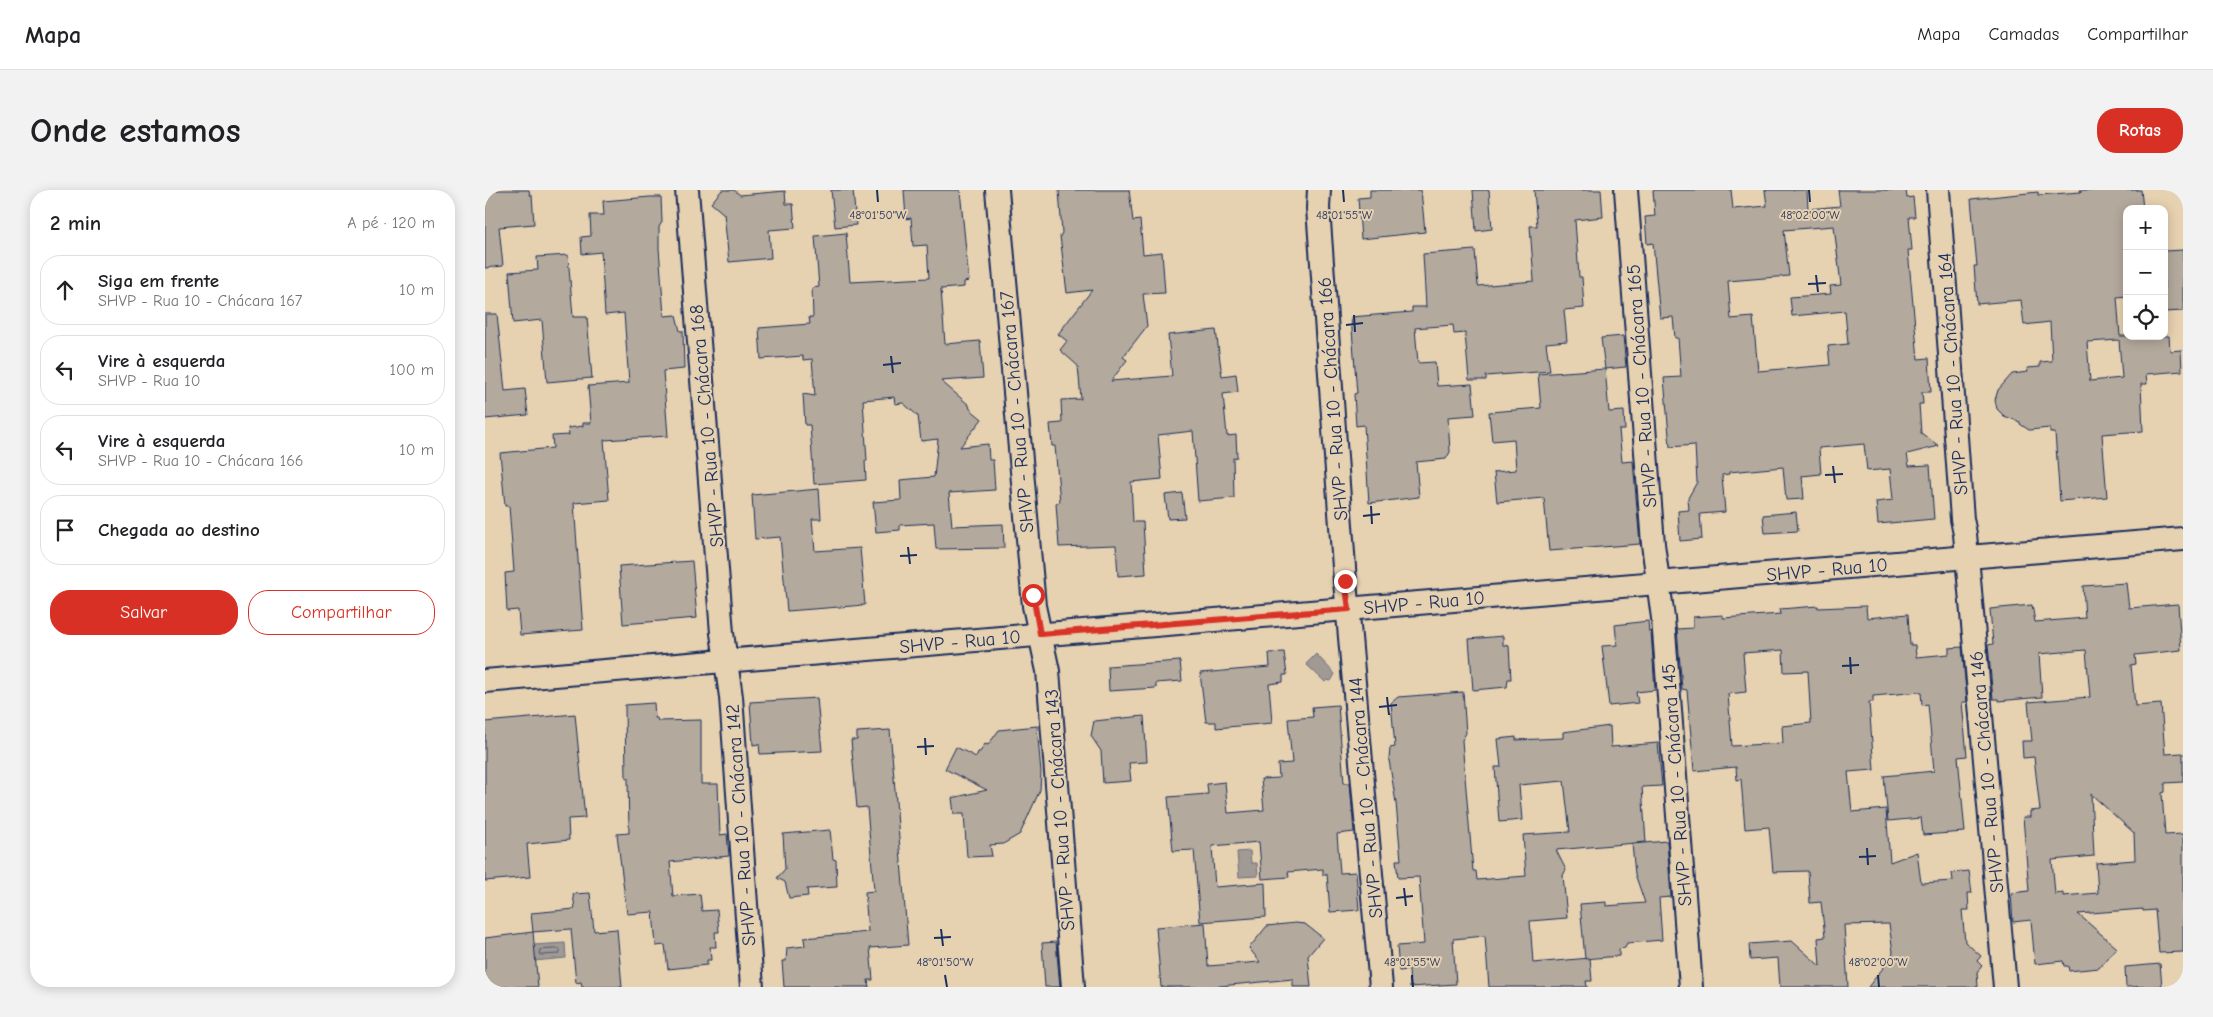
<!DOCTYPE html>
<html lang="pt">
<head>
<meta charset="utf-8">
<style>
  :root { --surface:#fff; --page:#f2f2f2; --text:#202124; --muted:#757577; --line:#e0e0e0; --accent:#d93025 }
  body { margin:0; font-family:"Comic Neue",sans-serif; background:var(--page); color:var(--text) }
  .controls { position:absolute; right:15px; top:15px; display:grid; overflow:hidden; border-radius:10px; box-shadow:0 2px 12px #0003 }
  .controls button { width:45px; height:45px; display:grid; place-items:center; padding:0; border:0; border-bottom:1px solid var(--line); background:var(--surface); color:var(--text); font:25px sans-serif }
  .stop { position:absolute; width:15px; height:15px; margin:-11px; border:4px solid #d93025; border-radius:50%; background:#fff }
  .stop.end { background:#d93025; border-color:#fff; box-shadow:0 1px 5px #0008 }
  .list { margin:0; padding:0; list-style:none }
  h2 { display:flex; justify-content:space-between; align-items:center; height:65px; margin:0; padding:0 20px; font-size:21px }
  h2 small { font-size:16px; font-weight:400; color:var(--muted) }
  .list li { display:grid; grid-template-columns:32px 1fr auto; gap:15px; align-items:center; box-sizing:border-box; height:70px; margin:0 10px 10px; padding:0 10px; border:1px solid var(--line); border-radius:20px }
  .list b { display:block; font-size:19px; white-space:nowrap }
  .list p { margin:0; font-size:16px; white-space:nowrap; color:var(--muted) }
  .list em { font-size:16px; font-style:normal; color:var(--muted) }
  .actions { display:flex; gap:10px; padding:15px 20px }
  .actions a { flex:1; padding:11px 0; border:1px solid var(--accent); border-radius:20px; text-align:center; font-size:18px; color:var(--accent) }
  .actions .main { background:var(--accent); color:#fff }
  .icon { flex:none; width:28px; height:28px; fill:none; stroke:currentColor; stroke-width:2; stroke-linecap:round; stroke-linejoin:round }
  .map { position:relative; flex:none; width:1698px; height:797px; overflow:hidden; border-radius:20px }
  header { display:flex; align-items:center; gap:30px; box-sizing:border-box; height:70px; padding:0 25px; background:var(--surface); border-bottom:1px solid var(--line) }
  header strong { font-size:24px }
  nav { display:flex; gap:28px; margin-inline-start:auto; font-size:18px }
  .intro { display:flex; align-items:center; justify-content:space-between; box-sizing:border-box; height:120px; padding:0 30px }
  h1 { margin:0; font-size:35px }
  .button { padding:12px 22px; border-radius:20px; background:var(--accent); color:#fff; font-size:18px; font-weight:700 }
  main { display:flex; gap:30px; padding:0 30px }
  aside { flex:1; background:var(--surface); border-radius:20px; box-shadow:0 2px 12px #0003 }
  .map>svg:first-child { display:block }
  .water { fill:#a09994; stroke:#6b6f7e }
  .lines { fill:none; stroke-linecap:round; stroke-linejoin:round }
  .shore { stroke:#505974; stroke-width:1 }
  .building { fill:#b3a99c; stroke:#1b2f5e; fill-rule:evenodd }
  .minor-casing { stroke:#1b2f5e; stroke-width:26 }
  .minor { stroke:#e6d1b0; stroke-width:22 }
  .route { stroke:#d93025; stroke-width:6 }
  .ticks { fill:none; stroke:#1b2f5e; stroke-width:2 }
  .labels { text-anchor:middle; stroke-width:4; stroke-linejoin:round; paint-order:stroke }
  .street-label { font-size:19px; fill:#1b2f5e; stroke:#e6d1b0 }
  .ticks-label { font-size:12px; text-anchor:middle; fill:#1b2f5e; stroke:#e6d1b0; stroke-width:4; stroke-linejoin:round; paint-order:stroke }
</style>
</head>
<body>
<header>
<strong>Mapa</strong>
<nav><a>Mapa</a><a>Camadas</a><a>Compartilhar</a></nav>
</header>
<div class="intro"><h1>Onde estamos</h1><a class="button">Rotas</a></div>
<main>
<aside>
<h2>2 min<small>A pé · 120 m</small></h2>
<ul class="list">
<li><svg class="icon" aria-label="ahead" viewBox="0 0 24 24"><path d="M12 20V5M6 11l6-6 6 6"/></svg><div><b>Siga em frente</b><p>SHVP - Rua 10 - Chácara 167</p></div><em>10 m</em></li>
<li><svg class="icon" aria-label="left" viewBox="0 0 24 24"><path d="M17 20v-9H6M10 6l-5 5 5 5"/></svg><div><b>Vire à esquerda</b><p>SHVP - Rua 10</p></div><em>100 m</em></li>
<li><svg class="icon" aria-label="left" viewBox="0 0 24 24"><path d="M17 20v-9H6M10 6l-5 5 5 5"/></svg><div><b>Vire à esquerda</b><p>SHVP - Rua 10 - Chácara 166</p></div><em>10 m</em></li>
<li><svg class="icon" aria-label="arrive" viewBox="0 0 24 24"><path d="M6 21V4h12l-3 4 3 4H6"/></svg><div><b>Chegada ao destino</b></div></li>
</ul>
<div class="actions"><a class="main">Salvar</a><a>Compartilhar</a></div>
</aside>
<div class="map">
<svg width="1698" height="797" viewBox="0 0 1698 797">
  <rect width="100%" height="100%" fill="#e6d1b0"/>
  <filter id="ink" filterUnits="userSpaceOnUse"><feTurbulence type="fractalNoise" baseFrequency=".02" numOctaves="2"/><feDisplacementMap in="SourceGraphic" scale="10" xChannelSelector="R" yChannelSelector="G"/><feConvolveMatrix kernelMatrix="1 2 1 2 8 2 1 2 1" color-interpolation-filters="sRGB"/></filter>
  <g filter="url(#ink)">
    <g class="water">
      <path d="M831,464l19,20 -4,7 -4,-1 -2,2 -19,-18z"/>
      <path d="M765,661l1,12h6l1,13 -19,1 -2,-25z"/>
      <path d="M80,753l1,15 -32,3 -1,-16z"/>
    </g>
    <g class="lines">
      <path class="shore" d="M73,759l3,2 -2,3 -18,1 -2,-1 1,-4z"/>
    </g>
    <g class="building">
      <path d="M0,0h44l1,5h2l2,29 -35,3 4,39 -18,2z"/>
      <path d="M237,0h12l6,5 45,-4 1,13h7l2,24 -26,2 2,28 -42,4 -5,-48 -13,-11z"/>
      <path d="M346,0h22l3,35 -21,2z"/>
      <path d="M419,0h56l9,91 -5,1v5l-23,2 4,55 35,-3 3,37 -42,3 28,24 1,4 12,10 -22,28 28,-3 1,16h4l2,30 -46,3 3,33 51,-2 1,24 -68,1 -2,-26 -34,2v5l-24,2 -3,-30 28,-2 -1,-20 34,-3 4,-38 -17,2 -3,-25 -15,-13 -8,1 -1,-7 -31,3 4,61h-2l1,19 -52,4 -4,-59h-5l-2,-31 12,2 -3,-37 -9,1v-4l-42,3 -2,-31 51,-4 -1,-7h4l-1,-29 7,-1 -4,-51 31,-3 4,49 79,-4 -2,-33 -14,1 -2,-28 -5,1z"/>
      <path d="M574,0h70l4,31 7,-1 3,34 19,-2 3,41 -22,1 4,32 -24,31 4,3 -16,21 61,-5 -4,-41 48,-5 6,46 14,-2 2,18 -15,2 4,42 9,-1 1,22 -4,1 1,40 -36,3 -5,-70 -35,4 4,44 -31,3 2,40h10l3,52 -28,2 -2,-31 -57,2 -3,-44 4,-1 -5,-56h-3l-2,-22 12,-1 -1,-23 20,-1 -3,-33 -18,-16 7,-9 -9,-7 34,-44 -25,3 -7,-57 2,-3z"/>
      <path d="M885,0h51l4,42 -64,7 -3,-41 12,-1z"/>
      <path d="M988,0h16l3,39 -16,2z"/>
      <path d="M1049,0h67l2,27 -28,3 4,57h3l2,31 -20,2 3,31 -21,2 4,28 -64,5v4h-17l-4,-47 -11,1 -1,-9 -38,3 3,35 17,-1 2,24 35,-2 3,31 -27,2 2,35 -4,7 -30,3 3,35 -50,6 -5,-78 -8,1 -2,-32 3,-1 -6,-76 61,-5v-5h14l-3,-53 52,-4 3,36 56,-5 -4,-55h7z"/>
      <path d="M1168,0h78l2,19 34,-3 -2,-16h42l1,19 32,-3 -2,-16h68l1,8 6,-1 2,20h-6l3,33h-4l10,109 11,-1 2,34h-9l1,12h-4l2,29 18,13 -32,8 2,12 21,-1 4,54 -56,5 -2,-22 17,-2 -3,-31 -23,2 -3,-27 -45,4 2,26 -19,2 2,23 -18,1 -3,-33 -54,5v2l-7,1 3,37 -25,2 2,25 -22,2 -2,-30 11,-1 -1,-12 9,-16 -2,-37 -25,2 -6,-69 17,-1 -3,-39h-3l-2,-21 -13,1 -7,-75 -6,1 -2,-27 10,-1zM1349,36l7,59 -11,1 1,8 -41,3 2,19 53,-5 3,33 -20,2 2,19 -72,6 -5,-54 -22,2 -3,-38 61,-5 -5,-46z"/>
      <path d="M1595,0h61l2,19h-16v87l-10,1 3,39h49l1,15 11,-1 1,21 -36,3 1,10h-6l2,47 -41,3 5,63 -47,4 -5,-68h-5v-5l-21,2 -9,-6v-2l-16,-6 -7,-7 -2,-9 3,-10 14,-16 16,-2 -1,-4 13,-1v-5l12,-1 -2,-39 -26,3 -3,-25 -44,4 -3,-38h3l-6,-67 67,-7v3l43,-3zM1634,150l3,38 -32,3 -3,-39z"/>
      <path d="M165,7h11l1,25 -3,5v21l5,68 12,-1 4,16h3l1,38 -21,2 5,65 -64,4 5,60 -35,3 9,127 -63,5 -2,-25 -11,1 -2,-38 9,-1 -5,-66h-4l-5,-53 53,-5 -1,-12 17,-1 -1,-7 15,-2v-3h8l-3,-37 41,-3 -5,-70 -19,2 -4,-63 -19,2 -1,-17 10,-1 -1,-21h14l-1,-14z"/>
      <path d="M1698,60v61l-19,1v-61z"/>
      <path d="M83,65l5,62h14l5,61 -45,4 -5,-62 -29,3 -4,-51 29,-2 -1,-13z"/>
      <path d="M0,124h12l8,77 20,-2 3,26 -43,4z"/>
      <path d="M1138,146l3,31 -21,2 -4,-31z"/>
      <path d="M1120,179l4,43 15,-1 1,19h-6l3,32 11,-1 7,83 -91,7 -5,-53 -47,4 -3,-30 22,-2 -2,-31 -22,2 -3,-29 52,-4 -3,-34z"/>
      <path d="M334,299l2,30h-9l3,32 45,-3 5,57 -78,6 -7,-74 -25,2 -3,-44z"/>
      <path d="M697,303l3,25 -17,1 -3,-24z"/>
      <path d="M1311,322l2,19 -33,2 -2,-18z"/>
      <path d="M207,371l5,57 -74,6 -4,-58z"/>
      <path d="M1641,393l3,25 49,-4 3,46 -46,5 1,9 -5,1 4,41 26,-2 4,50 18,-1v29l-18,1v9l-3,1 3,42 18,-1v118l-24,1 -4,-43 -12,1v-2l-65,5 39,34 -18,20 -30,3 -1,-5h-4l-1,-5 -28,3 -4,-44 -18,2 -2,-29 18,-2 -6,-74h7v-6l10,-1 -6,-53 -11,1 -1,-17h10l-4,-39 62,-5 -4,-47 -47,4 3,43 -44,4v-2h-5l-5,-54 5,-1 -3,-35 42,-4 3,17 50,-4 -2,-32zM1606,604l43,39 1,27 -39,3 2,30 -35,3v-3l-8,1 -3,-34 42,-4z"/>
      <path d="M1333,416v2l48,-2 1,12 41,-4 2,31h5l1,12 33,-3v-6l13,-1 5,55h-5l5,54 -9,1 7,75 -42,3 -2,-17 -33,3 -4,-45 50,-5 -6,-67 -6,1 -1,-13 -48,4v6h-4l5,68 -26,2 4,40 34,-3 4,53 27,-10 4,31 32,-2 -1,-8 17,-2 3,22h-4l1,17h-7l3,32 16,14 -4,5 5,5 -5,6 1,15h-110l23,-29 2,-6 -4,-28 -45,1 4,62h-68l-2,-29 -28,2 -1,-16 43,-3 28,25 -2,-28 7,-1 -4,-35 -11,1 -2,-32 -35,1 -4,-45 -24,2 -4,-50 -4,1 -1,-13 -42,4 -7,-81 -5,-1 -5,-60 16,-1v-11l30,-2v3l58,-4 -1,-5zM1298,460l1,22 24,-1 3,52 -29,3 1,17 -51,3 -4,-52 18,-2 -3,-39z"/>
      <path d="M1163,431l1,11 2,-1 4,59 -19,2 2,11 -29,3 -7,-60 15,-1 -2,-20z"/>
      <path d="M1018,446v9l6,1 2,33h-3l-1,8 -34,3 -4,-51z"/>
      <path d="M799,462l3,23h-4v7l-14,2 3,39 -56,5v-6h-10l-6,-49 70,-6 -1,-14z"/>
      <path d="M695,471l2,20 -26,2v5l-47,3 -1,-25z"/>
      <path d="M978,502l3,41 -4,7 1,13 10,118h3l1,9 49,-4 -3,-41 47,-3 -6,-51 -45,4 3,35 -23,2 -4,-55h6l-3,-28 18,-2v3l47,-2v-6l47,-6 1,21 47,-4 4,43 -20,1 4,55 -90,8 10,20 -3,5 4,43 -37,3 3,42 57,-5 2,23h-6l1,6h-98l-4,-51 -32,3 3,45 -46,3 -1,-17 -10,1 -2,-25 27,-2 -5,-67 -21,1 -2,-18h5l-5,-57 -7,-43 1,-12 5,-1 -4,-44 7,-6z"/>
      <path d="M332,508l5,53 -62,3 -1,-10 -6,1 -3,-43z"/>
      <path d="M169,513l1,15h2l1,3 43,-1v64h17l2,51 7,-1 2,22 -59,6 3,34 27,-2 2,17 15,-1 2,22h-4l1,15h-6l1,13h-4v5l-39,4 -3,-24 -9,1 -3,-34 -26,2 -10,-80 12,-1 -1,-55 -2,1 -1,-74z"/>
      <path d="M853,515l6,78h6l4,49 -17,2 3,39 16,-1 3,38 -29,2 -3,-38 -4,1v-6l-35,3 1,5 -27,2 -3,-37 -47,4 3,41 50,-4 1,34 -66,5 -6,-72 -21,1 -5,-54 40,-3 -1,-10 18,-2 3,31 36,-3 -3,-31 18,-1 -1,-14 14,-1 -4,-44 25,-2 -1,-10z"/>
      <path d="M90,524l10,104 -17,1 1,21 -42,4 3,33 -45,4v-159z"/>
      <path d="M659,526l3,46 -18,1 2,18 -28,2 -2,-32 -10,-15 3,-15z"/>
      <path d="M552,536l4,46 -1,18 -20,44 -17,10 -13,1 2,11 -25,1 -3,-43h-10l-2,-16 35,-8 -42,-21 11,-22 20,10 2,-5h2l5,-8 3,1 11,-15z"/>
      <path d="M405,540l18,215 -38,3 3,32h-5l1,7h-85l-2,-26h4l1,-13 18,-2 -1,-8 64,-6 -3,-40 9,-1 -7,-84 -10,1 -6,-68h6v-8z"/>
      <path d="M345,640l3,29 3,1 1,27 -30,2 1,7 -19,2 -4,-16 -8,-4 8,-9 -2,-35z"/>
      <path d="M1182,651l4,56 -12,1 3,42 -35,3 -2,5 -6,1v7l-34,3 -5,-55 26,-2v4l39,-3 -10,-29 -3,-30z"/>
      <path d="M105,703l4,38 23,-2 5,58h-40l-1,-5 -5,1 -5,-54 -38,3 5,55h-53v-49l48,-6 -2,-19 44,-4 -2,-15z"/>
      <path d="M720,733l3,43 52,-4 -11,-14 18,-22 28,-3 10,1 18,14 -15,18 3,31h-18v-8l-84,8h-48l-5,-60z"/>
      <path d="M571,752l4,45h-15l-3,-44z"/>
      <path d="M1675,774l2,22 -36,1 -1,-20z"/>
    </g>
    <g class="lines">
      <g class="minor-casing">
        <g id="minor">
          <path d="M202,0l35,443 9,64 21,290"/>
          <path d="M512,0l37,416 14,65 25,316"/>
          <path d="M834,0l-1,18 27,373 36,406"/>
          <path d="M1141,0l27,354 10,74 28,369"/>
          <path d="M1453,0l24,329 3,15 40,453"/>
          <path d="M0,491l1698,-142"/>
        </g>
      </g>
      <use href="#minor" class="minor"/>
    </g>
  </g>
  <g class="lines" filter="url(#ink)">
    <path class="route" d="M548,405l7,39 309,-25 -4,-28"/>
  </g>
  <path class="ticks" d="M392,0l1,12M858,0l1,12M1324,0l1,12M1331,85l2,17M1323,94l18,-1M869,125l1,17M861,135l17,-2M406,166l2,17M398,175l18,-2M1348,276l2,17M1340,285l18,-1M886,316l1,18M878,326l17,-2M423,357l2,17M415,366l17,-1M1365,467l1,17M1357,476l17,-1M902,507l2,18M894,517l18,-2M440,548l1,17M432,557l17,-1M1382,658l1,17M1374,667l17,-1M919,698l2,18M911,708l17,-2M456,739l2,17M449,748l17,-1M460,785l2,12M927,785l1,12M1393,785l1,12"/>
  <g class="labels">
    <g class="street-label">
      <text transform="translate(1467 184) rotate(-94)" y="7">SHVP - Rua 10 - Chácara 164</text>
      <text transform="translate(1156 196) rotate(-94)" y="7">SHVP - Rua 10 - Chácara 165</text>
      <text transform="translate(847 209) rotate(-94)" y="7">SHVP - Rua 10 - Chácara 166</text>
      <text transform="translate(531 222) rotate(-95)" y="7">SHVP - Rua 10 - Chácara 167</text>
      <text transform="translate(221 236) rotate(-95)" y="7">SHVP - Rua 10 - Chácara 168</text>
      <text transform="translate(1342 379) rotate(-5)" y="7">SHVP - Rua 10</text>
      <text transform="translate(939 412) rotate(-5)" y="7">SHVP - Rua 10</text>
      <text transform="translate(475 451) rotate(-5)" y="7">SHVP - Rua 10</text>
      <text transform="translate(1501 582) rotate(-95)" y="7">SHVP - Rua 10 - Chácara 146</text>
      <text transform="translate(1191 595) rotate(-94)" y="7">SHVP - Rua 10 - Chácara 145</text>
      <text transform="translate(880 608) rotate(-95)" y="7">SHVP - Rua 10 - Chácara 144</text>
      <text transform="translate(574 620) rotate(-94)" y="7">SHVP - Rua 10 - Chácara 143</text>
      <text transform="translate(255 635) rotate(-94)" y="7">SHVP - Rua 10 - Chácara 142</text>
    </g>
  </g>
  <g class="ticks-label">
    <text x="393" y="29">48°01'50"W</text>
    <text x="859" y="29">48°01'55"W</text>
    <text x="1325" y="29">48°02'00"W</text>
    <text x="460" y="776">48°01'50"W</text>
    <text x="927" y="776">48°01'55"W</text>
    <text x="1393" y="776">48°02'00"W</text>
  </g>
</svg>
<div class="controls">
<button>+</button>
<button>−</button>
<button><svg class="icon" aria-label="locate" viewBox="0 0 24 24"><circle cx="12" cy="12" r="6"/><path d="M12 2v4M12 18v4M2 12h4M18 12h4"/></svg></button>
</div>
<div class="stop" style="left:548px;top:405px"></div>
<div class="stop end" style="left:860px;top:391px"></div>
</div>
</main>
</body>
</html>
